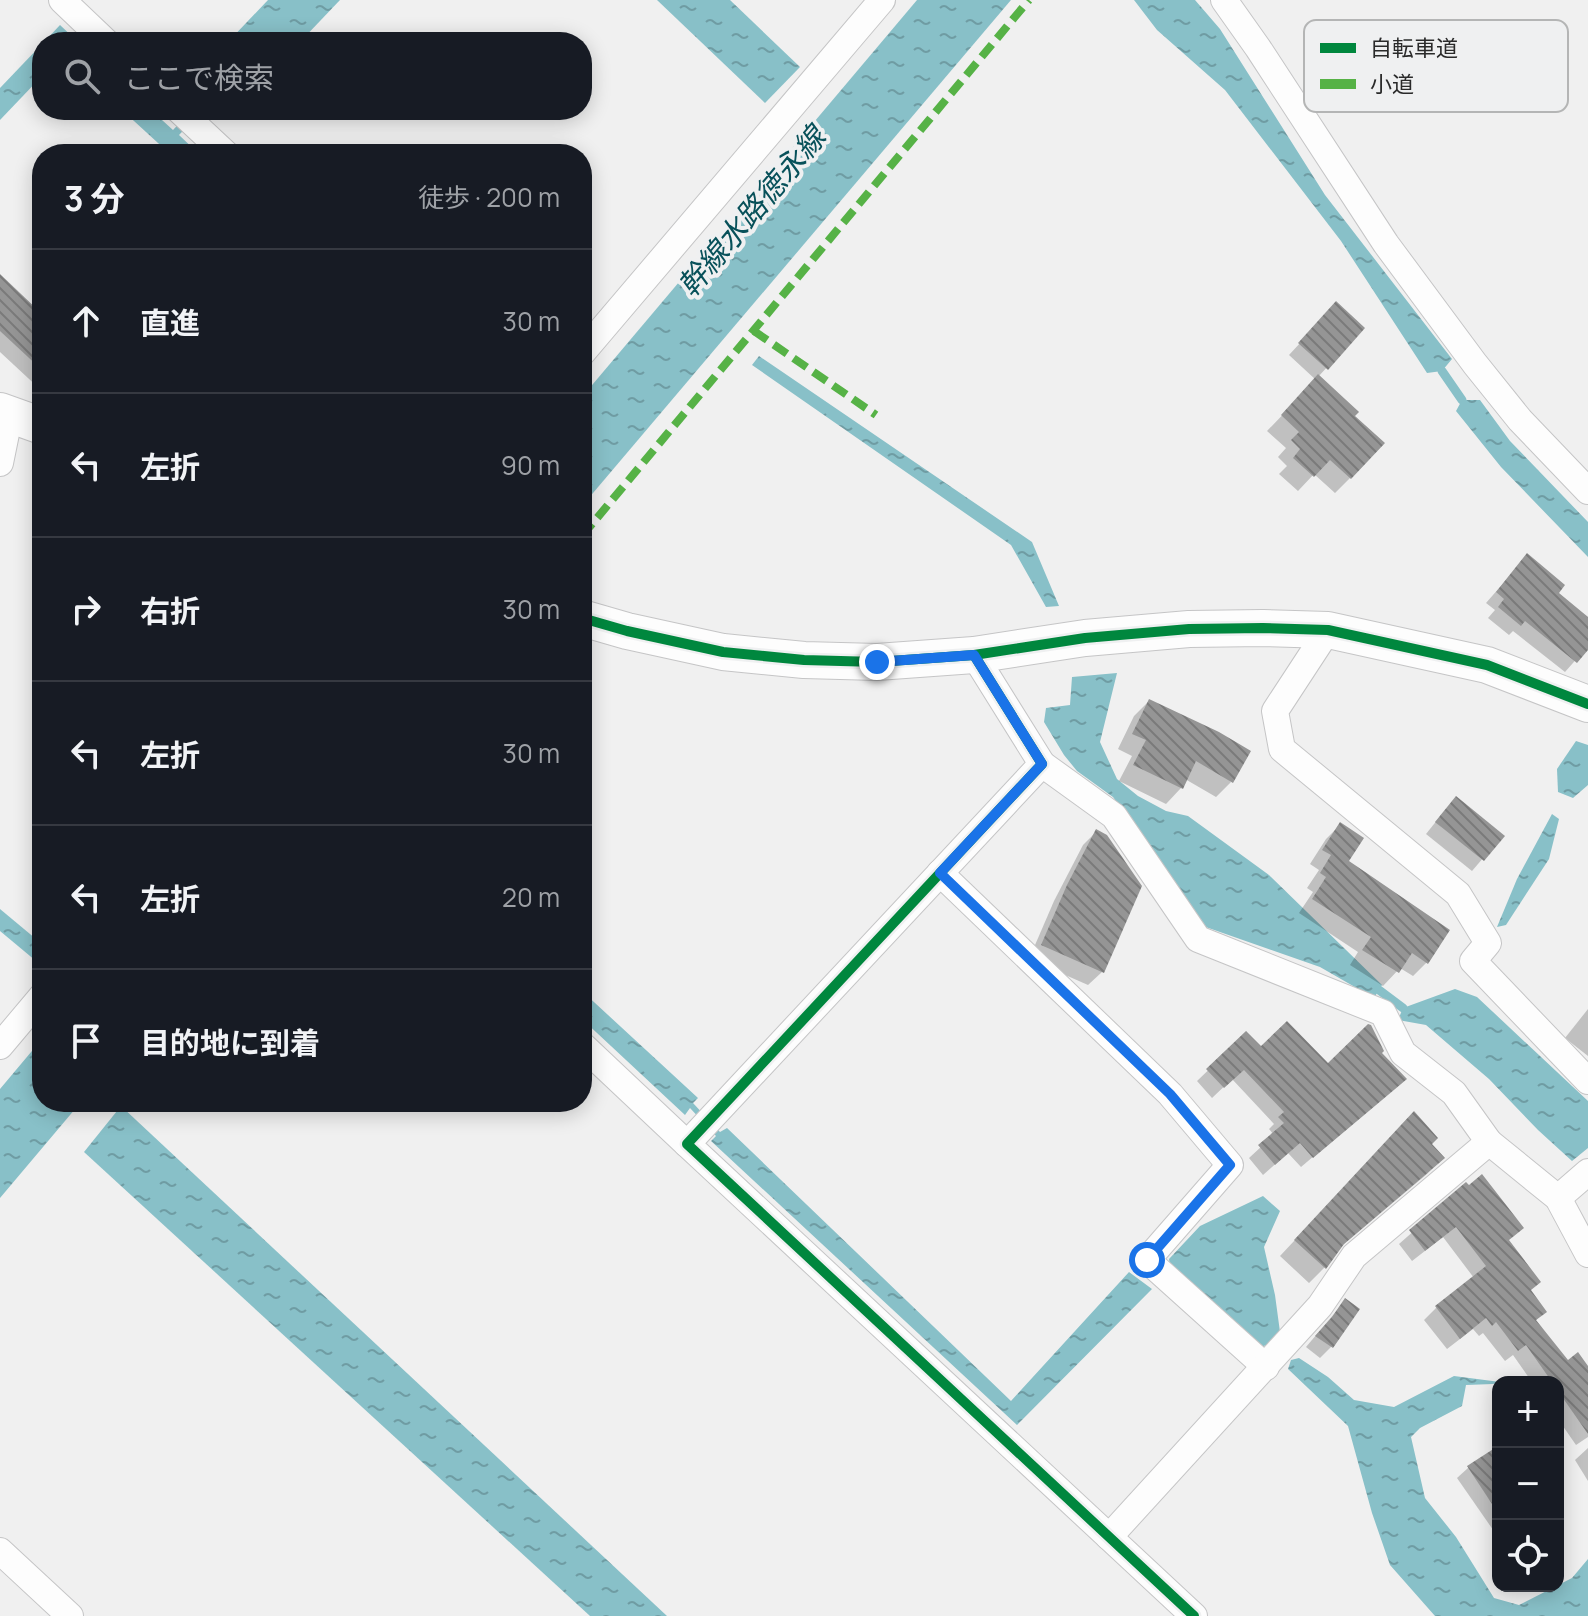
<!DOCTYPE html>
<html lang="ja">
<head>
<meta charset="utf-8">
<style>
  :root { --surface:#171b24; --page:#20242c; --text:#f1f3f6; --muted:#9ea1a6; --line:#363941 }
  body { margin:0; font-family:Manrope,"Noto Sans JP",sans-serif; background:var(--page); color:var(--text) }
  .controls { position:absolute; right:24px; bottom:24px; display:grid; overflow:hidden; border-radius:16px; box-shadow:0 4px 20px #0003 }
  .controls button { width:72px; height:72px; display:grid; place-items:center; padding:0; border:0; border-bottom:2px solid var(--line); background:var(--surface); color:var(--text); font:40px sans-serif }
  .stop { position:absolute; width:24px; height:24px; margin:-18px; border:6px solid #1a73e8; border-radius:50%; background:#fff }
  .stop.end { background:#1a73e8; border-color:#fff; box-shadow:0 2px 8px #0008 }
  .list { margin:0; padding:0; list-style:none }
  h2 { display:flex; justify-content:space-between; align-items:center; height:104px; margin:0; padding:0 32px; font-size:34px }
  h2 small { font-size:26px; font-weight:400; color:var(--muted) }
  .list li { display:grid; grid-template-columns:52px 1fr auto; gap:24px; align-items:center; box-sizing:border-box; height:144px; padding:0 32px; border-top:2px solid var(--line) }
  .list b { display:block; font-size:30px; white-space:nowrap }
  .list em { font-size:26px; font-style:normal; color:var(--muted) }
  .icon { flex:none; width:44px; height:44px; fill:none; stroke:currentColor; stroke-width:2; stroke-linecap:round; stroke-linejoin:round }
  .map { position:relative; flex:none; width:1588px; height:1616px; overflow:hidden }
  .search { position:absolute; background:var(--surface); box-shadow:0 4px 20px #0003; left:32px; top:32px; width:560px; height:88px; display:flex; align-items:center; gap:20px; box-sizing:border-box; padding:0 28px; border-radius:32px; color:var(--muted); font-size:30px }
  .panel { position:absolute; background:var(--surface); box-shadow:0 4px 20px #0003; left:32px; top:144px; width:560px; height:968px; border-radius:32px }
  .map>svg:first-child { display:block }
  .water { fill:url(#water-ripples) }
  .shadow { fill:#0003 }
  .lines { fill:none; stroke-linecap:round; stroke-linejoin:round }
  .stream { stroke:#88c0c8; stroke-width:9 }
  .building { fill:url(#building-back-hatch) }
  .street-casing { stroke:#c5c5c6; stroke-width:28 }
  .secondary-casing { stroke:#c5c5c6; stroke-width:38 }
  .street { stroke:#fdfdfd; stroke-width:26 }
  .secondary { stroke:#fdfdfd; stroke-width:36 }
  .quiet { stroke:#56b246; stroke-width:8; stroke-dasharray:16 8; stroke-linecap:butt }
  .cycleway-casing { stroke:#eff0f1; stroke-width:15 }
  .cycleway { stroke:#00873e; stroke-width:10 }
  .route { stroke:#1a73e8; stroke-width:10 }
  .labels { text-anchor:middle; stroke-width:8; stroke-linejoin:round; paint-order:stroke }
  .water-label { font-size:30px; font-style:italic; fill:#08515a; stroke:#eff0f1 }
  .key { fill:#eff0f1; stroke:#b4b5b5; stroke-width:2 }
  .key-label { font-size:22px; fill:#2a2a2a }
</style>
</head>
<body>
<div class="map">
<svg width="1588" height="1616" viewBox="0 0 1588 1616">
  <defs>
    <pattern id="water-ripples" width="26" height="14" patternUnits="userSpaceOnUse" patternTransform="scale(2)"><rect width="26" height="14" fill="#88c0c8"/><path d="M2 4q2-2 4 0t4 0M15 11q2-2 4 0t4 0" fill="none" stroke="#6f9ca3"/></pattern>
    <pattern id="building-back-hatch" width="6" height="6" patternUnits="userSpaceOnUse" patternTransform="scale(2)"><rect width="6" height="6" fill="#959595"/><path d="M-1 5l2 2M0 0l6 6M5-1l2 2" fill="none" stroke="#7a7a7a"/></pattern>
  </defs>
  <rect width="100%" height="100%" fill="#f0f0f0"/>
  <g class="water">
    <path d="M268,0h72l-40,42h-72z"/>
    <path d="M657,0h73l70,67 -35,36z"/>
    <path d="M917,0h94l-429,506v-109z"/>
    <path d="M1134,0h61l25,29 105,166 127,164 -10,12 -15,2 -86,-132 -116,-151 -68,-60z"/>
    <path d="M60,25l18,17h-34z"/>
    <path d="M42,44v32l-42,44v-32z"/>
    <path d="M122,110h29l22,20 19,-20h11l-24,25 20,19h-29z"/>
    <path d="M759,356l273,186 27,64 -13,1 -35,-62 -259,-180z"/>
    <path d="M1462,400h18l30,41 78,81v35l-87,-90 -45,-56z"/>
    <path d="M1117,673l-17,69 17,37 21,17 28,15 22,5 81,59 113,110 -8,13 -54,-31 -120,-42 -42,-68 -45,-60 -36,-26 -13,-16 -20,-33 2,-14 24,-3 2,-28z"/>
    <path d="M1576,741l12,4v40l-15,13 -15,-6 -1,-23z"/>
    <path d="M1552,814l7,5 -10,40 -43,66 -9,2 20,-48z"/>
    <path d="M0,909l42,35v22l-42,-35z"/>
    <path d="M1455,989l22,8 111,104v47l-16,13 -34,-31 -49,-51 -63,-54 -28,-5 5,-12z"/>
    <path d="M582,991l116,107 -5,5 27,29 7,-4 284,273 118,-129 23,17 -135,136 -306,-284 5,-5 -26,-28 -5,7 -103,-96z"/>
    <path d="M42,1039v63h39l-81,96v-109z"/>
    <path d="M121,1106l546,510h-77l-506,-464z"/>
    <path d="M1263,1196l17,15 -16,36 11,48 5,37 -8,10 -14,7 -88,-83 -1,-7 31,-33z"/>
    <path d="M1299,1358l29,19 26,23 40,7 60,-31 46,6 -7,2 -27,1 -4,21 -42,22 -9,9 14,61 31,39 38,61 25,7 53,-27 16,-19v57h-153l-45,-51 -18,-52 -24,-87 -60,-57 3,-9z"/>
  </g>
  <g class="shadow">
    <path d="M0,277l31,29 11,-13v98l-42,-39z"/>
    <path d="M1326,315l37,13 -45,49 34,39 -2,62 -15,15 -21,-19 -16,17 -19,-17 8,-8 -9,-9 8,-9 -19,-17 49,-51 -27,-25z"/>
    <path d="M1527,556l29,37 32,27v26l-23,26 -52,-41 -4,4 -21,-17 7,-8 -9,-7z"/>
    <path d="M1149,701l82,81 -15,15 -31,-18 -4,9 -15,16 -47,-23 13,-25 -14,-7 16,-33z"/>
    <path d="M1446,809l56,27 -30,35 -46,-37z"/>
    <path d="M1340,825l6,36 81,101 -14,14 -13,-8 -17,18 -33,-21 8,-13 -59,-39 14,-21 -6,-4 12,-18 -9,-6 16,-25z"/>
    <path d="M1097,831l5,141 -14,13 -59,-26 25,-58 29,-56z"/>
    <path d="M1588,1009v47l-23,-18z"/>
    <path d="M1246,1034l15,15 67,17 51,-13 14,36 -92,78 -13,-14 -25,22 -14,-17 25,-23 -5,-6 5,-5 -42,-45 -20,19 -15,-17z"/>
    <path d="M1399,1129l31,15 12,14 -15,16 -89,75 -14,19 -15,15 -29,-27z"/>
    <path d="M1466,1185l41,56 22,50 15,21 -9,9 32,41 21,5v70l-12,8 -18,-26v-37h-26l-19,-27 -8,6 -22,-28 -4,3 -6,-7 -26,20 -23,-29 12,-12 38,-30 -31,-41 -31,24 -13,-17z"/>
    <path d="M1345,1301l12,8 -26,38 -11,11 -14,-11z"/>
    <path d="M1588,1448v33l-13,-21z"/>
    <path d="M1498,1464v73l-41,-59 11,-10z"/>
  </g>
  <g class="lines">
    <g class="stream">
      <path d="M1442,371l20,29"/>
      <path d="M1379,990l24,18"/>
    </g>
  </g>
  <g class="building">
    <path d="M0,274l42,40v56l-42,-39z"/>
    <path d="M1336,301l29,27 -37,42 -30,-27z"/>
    <path d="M1318,374l41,38 -4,4 30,27 -34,36 -21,-19 -16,17 -21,-19 7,-9 -9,-9 8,-8 -18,-17z"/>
    <path d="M1527,553l38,32 -6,8 29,24v33l-11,13 -52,-42 -4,5 -23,-19 6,-8 -8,-7z"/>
    <path d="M1149,699l70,33 32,19 -18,32 -37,-22 -13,28 -50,-24 13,-25 -14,-6z"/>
    <path d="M1456,796l49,40 -21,25 -49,-39z"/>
    <path d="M1340,822l24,16 -15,23 101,69 -22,34 -16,-11 -13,20 -37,-23 9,-13 -59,-38 14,-22 -6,-4 11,-18 -9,-5z"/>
    <path d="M1096,829l11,6 35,51 -38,87 -63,-28 26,-60z"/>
    <path d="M1287,1021l41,42 40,-39 3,1 13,26 -2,2 25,26 -94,79 -13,-15 -25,22 -17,-20 26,-22 -6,-6 6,-5 -40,-42 -20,18 -18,-19 40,-38 15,15z"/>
    <path d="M1414,1111l24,27 -6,6 13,14 -101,86 -18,25 -32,-29z"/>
    <path d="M1482,1174l42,54 -15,12 32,42 -10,8 16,22 -11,8 32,40 10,-8 10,14v68l-30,-43v-9h-6l-26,-37 -8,6 -22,-29 -4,4 -6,-8 -26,21 -25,-33 51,-40 -30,-39 -31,24 -16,-21 57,-48 3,3z"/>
    <path d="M1345,1298l15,11 -27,39 -18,-12 17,-19z"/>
    <path d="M1498,1446v67l-31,-47z"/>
  </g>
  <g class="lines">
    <g class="street-casing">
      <g id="street">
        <path d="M62,0l44,42"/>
        <path d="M1224,0l34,48 128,196 89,120 45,56 68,71"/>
        <path d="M179,110l47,44"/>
        <path d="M582,353l300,-353"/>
        <path d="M0,463l10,-49"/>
        <path d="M1328,630l-53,81 7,38 176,145 30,49 -15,18 115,120"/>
        <path d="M974,655l68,109 -355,380 507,472"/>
        <path d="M1042,764l72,52 84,123 185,74 20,40 51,40 35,49 69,56 30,56"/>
        <path d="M940,873l230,221 60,71 -83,95 119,107"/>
        <path d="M582,1045l105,99"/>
        <path d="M0,1046l42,-50"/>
        <path d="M1558,1198l30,-26"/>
        <path d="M1109,1537l211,-231 34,-50 135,-114"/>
        <path d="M0,1551l70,65"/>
      </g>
    </g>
    <g class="secondary-casing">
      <g id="secondary">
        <path d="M0,411l42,15"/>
        <path d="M582,618l45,13 96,21 81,8 73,2 97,-7 111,-17 104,-9 74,-1 65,2 159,35 101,39"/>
      </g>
    </g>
    <use href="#street" class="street"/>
    <use href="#secondary" class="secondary"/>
    <g class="quiet">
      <path d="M754,331l122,84"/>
      <path d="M582,536l447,-536"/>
    </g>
    <g class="cycleway-casing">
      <g id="cycleway">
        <path d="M582,618l45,13 96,21 81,8 73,2 97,-7 111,-17 104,-9 74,-1 65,2 159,35 101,39"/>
        <path d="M974,655l68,109 -355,380 507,472"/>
      </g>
    </g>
    <use href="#cycleway" class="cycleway"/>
  </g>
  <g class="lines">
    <path class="route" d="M877,662l97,-7 68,109 -102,109 230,221 60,71 -83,95"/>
  </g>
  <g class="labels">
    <g class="water-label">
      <text transform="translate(752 212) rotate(-50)" y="10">幹線水路徳永線</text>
    </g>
  </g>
  <rect x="1304" y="20" width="264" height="92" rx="12" class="key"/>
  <rect x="1320" y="43" width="36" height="10" fill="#00873e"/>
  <rect x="1320" y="79" width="36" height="10" fill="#56b246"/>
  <g class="key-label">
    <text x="1370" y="56">自転車道</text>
    <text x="1370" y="92">小道</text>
  </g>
</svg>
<div class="controls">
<button>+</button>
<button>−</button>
<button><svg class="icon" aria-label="locate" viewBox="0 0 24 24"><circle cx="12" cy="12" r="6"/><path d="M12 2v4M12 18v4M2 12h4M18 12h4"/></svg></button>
</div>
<div class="stop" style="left:1147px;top:1260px"></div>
<div class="stop end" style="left:877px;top:662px"></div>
<div class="search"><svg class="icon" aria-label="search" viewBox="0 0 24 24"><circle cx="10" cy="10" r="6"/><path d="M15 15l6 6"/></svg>ここで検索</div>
<section class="panel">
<h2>3 分<small>徒歩 · 200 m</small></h2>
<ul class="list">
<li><svg class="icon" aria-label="ahead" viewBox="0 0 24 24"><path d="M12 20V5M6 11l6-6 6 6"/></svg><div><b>直進</b></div><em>30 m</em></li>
<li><svg class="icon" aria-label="left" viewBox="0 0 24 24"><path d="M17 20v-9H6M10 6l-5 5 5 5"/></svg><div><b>左折</b></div><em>90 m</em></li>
<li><svg class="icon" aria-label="right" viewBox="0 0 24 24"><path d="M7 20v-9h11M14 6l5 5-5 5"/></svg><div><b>右折</b></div><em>30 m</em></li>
<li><svg class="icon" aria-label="left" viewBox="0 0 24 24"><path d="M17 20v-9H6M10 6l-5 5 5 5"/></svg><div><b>左折</b></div><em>30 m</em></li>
<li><svg class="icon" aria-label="left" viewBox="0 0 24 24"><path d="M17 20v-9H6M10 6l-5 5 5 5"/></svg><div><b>左折</b></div><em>20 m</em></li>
<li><svg class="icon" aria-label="arrive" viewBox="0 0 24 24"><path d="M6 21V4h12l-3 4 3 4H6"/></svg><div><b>目的地に到着</b></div></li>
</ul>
</section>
</div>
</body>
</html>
